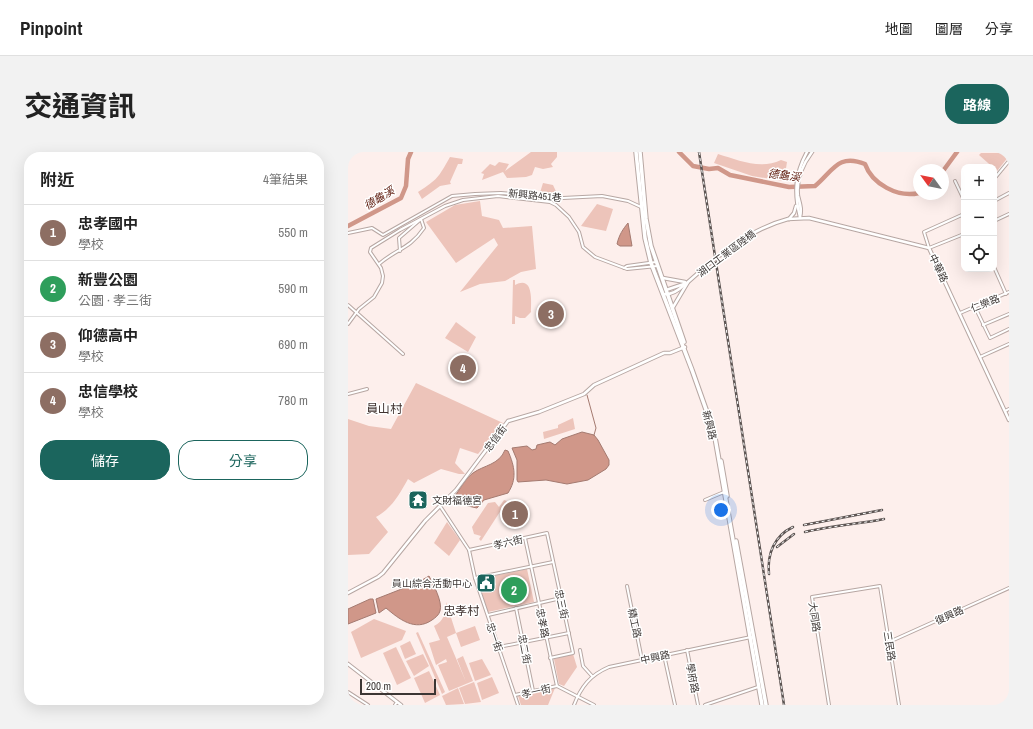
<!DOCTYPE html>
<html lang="zh-TW">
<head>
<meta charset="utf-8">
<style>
  :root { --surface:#fff; --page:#f2f2f2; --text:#222; --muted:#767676; --line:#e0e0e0; --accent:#1b655d }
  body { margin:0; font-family:"Archivo Narrow","Noto Sans TC",sans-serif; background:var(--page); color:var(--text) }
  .controls { position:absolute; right:12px; top:12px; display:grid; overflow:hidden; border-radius:8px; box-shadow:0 4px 16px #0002 }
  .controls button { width:36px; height:36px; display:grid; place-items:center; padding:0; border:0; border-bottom:1px solid var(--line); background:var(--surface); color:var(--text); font:20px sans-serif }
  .compass { position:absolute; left:565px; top:12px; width:36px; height:36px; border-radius:50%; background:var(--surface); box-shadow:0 4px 16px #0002; rotate:303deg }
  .scale { position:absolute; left:12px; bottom:10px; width:76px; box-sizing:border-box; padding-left:4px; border:2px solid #3c3634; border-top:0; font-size:11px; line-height:14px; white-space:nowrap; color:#3c3634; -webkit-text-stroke:3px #fff; paint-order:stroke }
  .you { position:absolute; left:373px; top:358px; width:14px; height:14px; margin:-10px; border:3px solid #fff; border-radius:50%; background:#1a73e8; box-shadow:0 0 0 6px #1a73e833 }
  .badge { display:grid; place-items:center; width:26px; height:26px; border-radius:50%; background:var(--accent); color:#fff; font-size:13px; font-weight:700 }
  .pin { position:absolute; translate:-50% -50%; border:2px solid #fff; box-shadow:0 1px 4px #0006 }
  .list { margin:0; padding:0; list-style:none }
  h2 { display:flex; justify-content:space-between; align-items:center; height:52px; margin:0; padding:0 16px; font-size:17px }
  h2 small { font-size:13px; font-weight:400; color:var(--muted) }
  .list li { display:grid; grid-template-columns:26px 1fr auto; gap:12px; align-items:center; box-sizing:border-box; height:56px; padding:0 16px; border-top:1px solid var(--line) }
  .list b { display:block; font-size:15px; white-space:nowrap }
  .list p { margin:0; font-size:13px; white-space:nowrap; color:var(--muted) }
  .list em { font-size:13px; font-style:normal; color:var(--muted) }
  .actions { display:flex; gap:8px; padding:12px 16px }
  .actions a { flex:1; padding:9px 0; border:1px solid var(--accent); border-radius:16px; text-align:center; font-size:14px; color:var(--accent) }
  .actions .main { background:var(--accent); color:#fff }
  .icon { flex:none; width:22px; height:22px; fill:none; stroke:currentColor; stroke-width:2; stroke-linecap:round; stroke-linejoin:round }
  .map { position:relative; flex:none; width:661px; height:553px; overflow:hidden; border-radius:16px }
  header { display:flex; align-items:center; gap:24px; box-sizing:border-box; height:56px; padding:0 20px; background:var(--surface); border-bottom:1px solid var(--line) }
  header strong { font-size:19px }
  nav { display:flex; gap:22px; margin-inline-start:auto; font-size:14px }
  .intro { display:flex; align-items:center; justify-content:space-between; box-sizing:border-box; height:96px; padding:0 24px }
  h1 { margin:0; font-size:28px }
  .button { padding:10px 18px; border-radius:16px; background:var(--accent); color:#fff; font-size:14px; font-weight:700 }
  main { display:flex; gap:24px; padding:0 24px }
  aside { flex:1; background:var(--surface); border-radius:16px; box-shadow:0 4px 16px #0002 }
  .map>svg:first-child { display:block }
  .green { fill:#edc4ba }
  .water { fill:#d09789; stroke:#a47a70 }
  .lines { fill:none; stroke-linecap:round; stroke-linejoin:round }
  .stream { stroke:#a47a70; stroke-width:1 }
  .river { stroke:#d09789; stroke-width:4.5 }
  .minor-casing { stroke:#b7a7a3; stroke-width:4 }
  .tertiary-casing { stroke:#b7a7a3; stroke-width:4.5 }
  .primary-casing { stroke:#b7a7a3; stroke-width:5.5 }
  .minor { stroke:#fff; stroke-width:2 }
  .tertiary { stroke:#fff; stroke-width:2.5 }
  .primary { stroke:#fff; stroke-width:3.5 }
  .rail-casing { stroke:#5c5452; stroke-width:2.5 }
  .rail { stroke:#fff; stroke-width:1; stroke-dasharray:3; stroke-linecap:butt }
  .tertiary-bridge-casing { stroke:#b7a7a3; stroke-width:4.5; stroke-linecap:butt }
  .tertiary-bridge { stroke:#fff; stroke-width:2.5 }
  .labels { text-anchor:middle; stroke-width:3; stroke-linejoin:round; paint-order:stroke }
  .street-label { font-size:10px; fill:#3c3634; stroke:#fff }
  .poi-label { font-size:10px; fill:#3c3634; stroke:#fff; text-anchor:start }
  .water-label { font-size:11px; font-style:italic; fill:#5a1507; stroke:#fff }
  .quarter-label { font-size:12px; fill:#403330; stroke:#fff }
</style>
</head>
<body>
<header>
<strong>Pinpoint</strong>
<nav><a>地圖</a><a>圖層</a><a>分享</a></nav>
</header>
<div class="intro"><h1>交通資訊</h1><a class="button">路線</a></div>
<main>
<aside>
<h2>附近<small>4筆結果</small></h2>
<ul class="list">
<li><span class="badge" style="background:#8d6e63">1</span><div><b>忠孝國中</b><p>學校</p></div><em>550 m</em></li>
<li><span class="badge" style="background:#2e9e5b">2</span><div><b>新豐公園</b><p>公園 · 孝三街</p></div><em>590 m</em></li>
<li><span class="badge" style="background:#8d6e63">3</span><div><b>仰德高中</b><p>學校</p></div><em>690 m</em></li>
<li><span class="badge" style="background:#8d6e63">4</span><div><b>忠信學校</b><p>學校</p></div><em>780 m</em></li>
</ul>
<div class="actions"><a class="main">儲存</a><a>分享</a></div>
</aside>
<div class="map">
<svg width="661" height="553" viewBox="0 0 661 553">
  <rect width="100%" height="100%" fill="#fdefec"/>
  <g class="green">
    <path d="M183,0h26v5l-6,7 2,3 -10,2 -8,-2 -3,8 -6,2 -19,1 -4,-6 -21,8 2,-6 -3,-1 9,-9 5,2 4,-4 10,2 -4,7z"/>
    <path d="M633,1h28v3l-12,15 -18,-16z"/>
    <path d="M370,2c20,6 42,16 63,6l6,2 -3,19 -32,-5 -38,-13z"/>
    <path d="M102,5l13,2 -1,5h-4l-8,18 1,2 -11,2 -18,13 -4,-7c20,-13 20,-14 32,-35z"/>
    <path d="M195,31l10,2 6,13 -20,-2z"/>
    <path d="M132,49l2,15 17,4 4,8 29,-2 4,43 -15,3 -16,9 -25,3 -20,8 38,-47 -4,-7 -38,25 -30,-41 29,-17z"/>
    <path d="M249,52l16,5 -7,22 -25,-5z"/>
    <path d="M165,128h2v5c19,-10 16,17 16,27l-6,6h-5l-5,-2v8h-3z"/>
    <path d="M108,170l20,15 -8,15 -23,-14z"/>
    <path d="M68,231l87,40 -25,31 -18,-6 -5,15 10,11h-6l-18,-5 -27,14 -6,-4c-9,16 -16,29 -32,38l12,15 -19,22 -21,1v-136l21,7 22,3z"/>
    <path d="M225,266l2,11 -31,10 -1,-7 15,-4v-3z"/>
    <path d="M156,348l3,1 -26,40 -2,-2 2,-3 -7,-2 -2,-7 16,-24 7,-1 4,5z"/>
    <path d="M99,370l13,18 -11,16 -15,-13z"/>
    <path d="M179,417l7,33 -46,10 -8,-24 16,-3 -3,-9z"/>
    <path d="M98,450l10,31 19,-7 5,14 -19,7 -5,-14 -9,4 19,45 -9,-23 6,-3 10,25 -24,10 -11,-26 9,-3 -1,-3 -10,6 -7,-22 11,-3 -6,-14c10,-5 12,-13 12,-24z"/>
    <path d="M26,467l32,12 -4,9 -41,18 -10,-26z"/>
    <path d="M70,480l27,60 -3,2 -26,-61z"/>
    <path d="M62,489l6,13 -11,5 -5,-13z"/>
    <path d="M48,495l15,31 -14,7 -14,-32z"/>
    <path d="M75,502l6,12 -15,10 -8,-15z"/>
    <path d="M225,502l4,13 -13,19 -5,-2 -5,-25z"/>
    <path d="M134,507l9,16 -16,6 -6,-18z"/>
    <path d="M81,519l11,24 -15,8 -11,-25z"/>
    <path d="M144,525l7,16 -17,7 -5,-17z"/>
    <path d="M126,530l7,20 -16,2 -6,-16z"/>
    <path d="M110,536l6,16 -18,1 -4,-9z"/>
    <path d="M207,536l-7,17h-27l-3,-9z"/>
  </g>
  <g class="water">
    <path d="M280,71l4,23h-12l-3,-2c2,-9 6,-15 11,-21z"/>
    <path d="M234,280l12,3 4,5 11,20v5l-3,4 -18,11 -21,4 -21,-4 -28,2 -1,-2v-20l-5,-12 15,-2 5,4 4,-1 1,-4 13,-3 5,3 7,-6z"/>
    <path d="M157,298l3,1c7,16 9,28 0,42l-24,7 -7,8 -9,-2 -14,-8c5,-8 12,-20 19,-25 11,-8 26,-8 32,-23z"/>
    <path d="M81,424c4,8 14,26 11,35 -1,4 -5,7 -8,9 -17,12 -33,-1 -46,-12l-7,5 -3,-14 41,-16z"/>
    <path d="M22,447h3l3,14 -28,11v-15z"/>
  </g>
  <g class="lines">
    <path class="stream" d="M239,243l9,33 -2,7"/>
    <g class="river">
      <path d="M331,0l14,14 16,3 9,-1 12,7 59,12 26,-1c18,-15 23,-33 50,-22 7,20 33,34 54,29"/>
      <path d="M595,19l14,-19"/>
      <path d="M0,74l53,-28 5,-12 2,-27 3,-7"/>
    </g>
    <g class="minor-casing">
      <g id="minor">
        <path d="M646,27l15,-18"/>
        <path d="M607,29l9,19"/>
        <path d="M646,49l15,-8"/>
        <path d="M616,62l-40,18 5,16 35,-14"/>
        <path d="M646,69l15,-7"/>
        <path d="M0,81l24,-5 11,7 69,-39 23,-2 26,-1 62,5 39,-2 26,5 13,6"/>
        <path d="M31,112c17,-15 31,-15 45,-36l-3,-9 -22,19 1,13"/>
        <path d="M646,115l12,27"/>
        <path d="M276,116l3,-2 29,-4"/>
        <path d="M0,153l55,49"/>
        <path d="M627,155l15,31 19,-9"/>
        <path d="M612,161l49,-21"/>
        <path d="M0,172l11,-15 15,-12 8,-14 1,-7 -2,-8 -11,-16 1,-4 29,-18 45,-24 18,-6 35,-4 52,6 6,3 13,12 10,15 4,15 12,10 32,12 30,-3"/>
        <path d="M635,173l26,-11"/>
        <path d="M632,205l29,-13"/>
        <path d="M0,242l19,-5"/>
        <path d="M657,259l4,-2"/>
        <path d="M357,348l19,-8"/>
        <path d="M92,354l29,44 6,28 43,127"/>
        <path d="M177,386l32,148 37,19"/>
        <path d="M121,398l78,-17 26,120 -23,5"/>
        <path d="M127,426l78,-16"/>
        <path d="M279,434l15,74"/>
        <path d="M168,456l17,83"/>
        <path d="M140,463l73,-17"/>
        <path d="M541,490l120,-54"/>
        <path d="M151,495l70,-14"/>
        <path d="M232,498l3,16 9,10"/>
        <path d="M339,498l11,55"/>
        <path d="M316,503l11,50"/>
        <path d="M0,540l20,13"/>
        <path d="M167,543l42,-9"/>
        <path d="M47,553l2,-3"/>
        <path d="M226,553c7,-18 16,-30 35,-38l142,-30"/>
        <path d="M357,553l53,-18"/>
        <path d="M481,553l-17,-108 68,-11 19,119"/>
      </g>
    </g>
    <g class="tertiary-casing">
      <g id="tertiary">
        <path d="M452,65c2,-8 0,-13 -2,-21 -2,-16 5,-32 14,-44"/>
        <path d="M452,65c-6,-24 -5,-43 7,-65"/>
        <path d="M440,67l21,-1 120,30 80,172"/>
        <path d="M441,67l5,-6 2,-7"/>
        <path d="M315,126l22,4"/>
        <path d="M318,138l21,-7"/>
        <path d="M315,142c9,1 15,-3 21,-9"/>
        <path d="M324,157l16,-27"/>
        <path d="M0,441l30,-16 5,-4 42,-52 31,-31 52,-69 31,-9 45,-18 10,-9 70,-32h6l15,-6"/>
        <path d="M0,512l53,41"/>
      </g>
    </g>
    <g class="primary-casing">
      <g id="primary">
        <path d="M288,0l9,86 6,25 41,107 22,62 48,273"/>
        <path d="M292,0l6,67 5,27 33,96"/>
        <path d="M373,309l6,35"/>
        <path d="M388,389l30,164"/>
      </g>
    </g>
    <use href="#minor" class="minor"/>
    <use href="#tertiary" class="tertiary"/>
    <use href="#primary" class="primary"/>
    <g class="rail-casing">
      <g id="rail">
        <path d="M351,0l85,553"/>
        <path d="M456,373l78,-15"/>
        <path d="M457,380c26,-6 53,-8 79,-13"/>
        <path d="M429,395l17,-13"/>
        <path d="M421,422c-2,-20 5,-38 24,-47"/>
      </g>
    </g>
    <use href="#rail" class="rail"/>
    <g class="tertiary-bridge-casing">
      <path id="tertiary-bridge" d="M340,130c29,-26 62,-53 100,-63"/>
    </g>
    <use href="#tertiary-bridge" class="tertiary-bridge"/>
  </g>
  <defs>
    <g id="temple-square" transform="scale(1)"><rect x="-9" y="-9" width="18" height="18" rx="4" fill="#1b655d" stroke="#fff"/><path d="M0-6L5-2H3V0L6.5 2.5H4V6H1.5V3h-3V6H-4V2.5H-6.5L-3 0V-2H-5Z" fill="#fff"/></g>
    <g id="civic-square" transform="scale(1)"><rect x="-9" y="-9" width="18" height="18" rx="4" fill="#1b655d" stroke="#fff"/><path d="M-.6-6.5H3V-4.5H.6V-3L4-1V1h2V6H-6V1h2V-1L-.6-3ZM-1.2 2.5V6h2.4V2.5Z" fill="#fff"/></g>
  </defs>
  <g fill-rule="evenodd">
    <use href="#temple-square" x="70" y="348"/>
    <use href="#civic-square" x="138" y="431"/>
  </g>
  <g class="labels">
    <g class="street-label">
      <text transform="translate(187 43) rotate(5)" y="4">新興路451巷</text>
      <text transform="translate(378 101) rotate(-37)" y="4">湖口工業區陸橋</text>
      <text transform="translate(591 116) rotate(64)" y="4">中華路</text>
      <text transform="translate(637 151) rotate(-22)" y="4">仁樂路</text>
      <text transform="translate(362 273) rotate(76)" y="4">新興路</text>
      <text transform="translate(147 286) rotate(-53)" y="4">忠信街</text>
      <text transform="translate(160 390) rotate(-13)" y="4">孝六街</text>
      <text transform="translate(214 452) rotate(78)" y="4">忠三街</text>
      <text transform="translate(601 463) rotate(-24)" y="4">復興路</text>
      <text transform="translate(467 465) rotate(81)" y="4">大同路</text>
      <text transform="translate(195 471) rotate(79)" y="4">忠孝路</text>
      <text transform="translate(287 471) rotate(78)" y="4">精工路</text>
      <text transform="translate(147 485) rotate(71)" y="4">忠一街</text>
      <text transform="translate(542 494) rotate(81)" y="4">三民路</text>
      <text transform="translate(177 497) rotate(79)" y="4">忠二街</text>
      <text transform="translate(307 505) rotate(-12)" y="4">中興路</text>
      <text transform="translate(345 526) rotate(79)" y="4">學府路</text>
      <text transform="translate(188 539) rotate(-13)" y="4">孝一街</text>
    </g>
    <g class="poi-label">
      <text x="84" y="352">文財福德宮</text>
      <text x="124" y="435" text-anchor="end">員山綜合活動中心</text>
    </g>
    <g class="water-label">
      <text transform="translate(436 23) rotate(7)" y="4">德龜溪</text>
      <text transform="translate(31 46) rotate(-31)" y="4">德龜溪</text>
    </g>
    <g class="quarter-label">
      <text x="36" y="261">員山村</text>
      <text x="113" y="463">忠孝村</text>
    </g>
  </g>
</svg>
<div class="controls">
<button>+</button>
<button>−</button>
<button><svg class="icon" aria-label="locate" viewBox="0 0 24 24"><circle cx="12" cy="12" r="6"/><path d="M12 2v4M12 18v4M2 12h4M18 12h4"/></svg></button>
</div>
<svg class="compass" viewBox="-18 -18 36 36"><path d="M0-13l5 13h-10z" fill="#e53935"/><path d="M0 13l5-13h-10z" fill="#767676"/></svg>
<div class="scale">200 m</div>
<div class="you"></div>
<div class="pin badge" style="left:167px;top:362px;background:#8d6e63">1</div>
<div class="pin badge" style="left:166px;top:438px;background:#2e9e5b">2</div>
<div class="pin badge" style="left:203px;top:162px;background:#8d6e63">3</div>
<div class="pin badge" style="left:115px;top:216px;background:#8d6e63">4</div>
</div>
</main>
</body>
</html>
